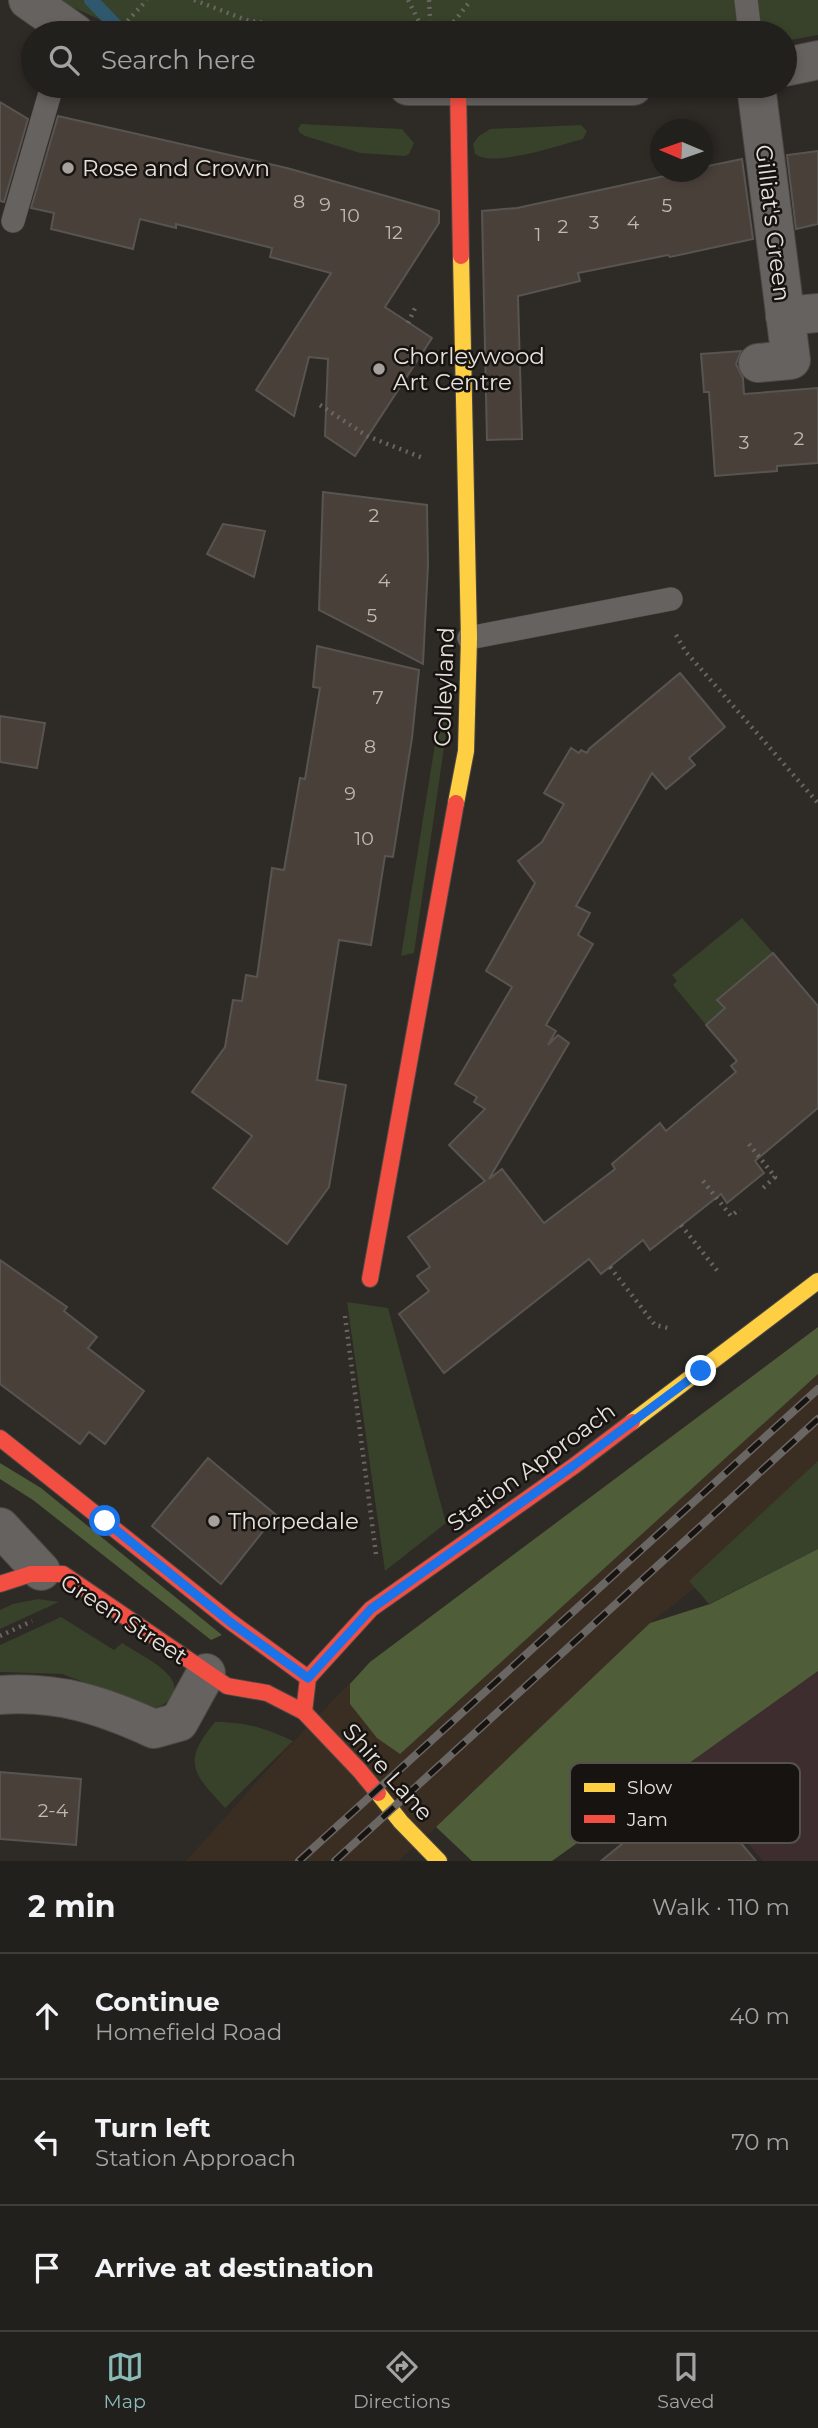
<!DOCTYPE html>
<html lang="en">
<head>
<meta charset="utf-8">
<style>
  :root { --surface:#22201c; --page:#2a2825; --text:#f1f3f6; --muted:#a2a3a3; --line:#3f3e3b; --accent:#8bbbb9 }
  body { margin:0; font-family:Montserrat,sans-serif; background:var(--page); color:var(--text) }
  .compass { position:absolute; left:650px; top:119px; width:63px; height:63px; border-radius:50%; background:var(--surface); box-shadow:0 4px 10px #0003; rotate:272deg }
  .stop { position:absolute; width:21px; height:21px; margin:-16px; border:5px solid #1a73e8; border-radius:50%; background:#fff }
  .stop.end { background:#1a73e8; border-color:#fff; box-shadow:0 2px 7px #0008 }
  .list { margin:0; padding:0; list-style:none }
  h2 { display:flex; justify-content:space-between; align-items:center; height:91px; margin:0; padding:0 28px; font-size:30px }
  h2 small { font-size:23px; font-weight:400; color:var(--muted) }
  .list li { display:grid; grid-template-columns:46px 1fr auto; gap:21px; align-items:center; box-sizing:border-box; height:126px; padding:0 28px; border-top:2px solid var(--line) }
  .list b { display:block; font-size:26px; white-space:nowrap }
  .list p { margin:0; font-size:23px; white-space:nowrap; color:var(--muted) }
  .list em { font-size:23px; font-style:normal; color:var(--muted) }
  .icon { flex:none; width:38px; height:38px; fill:none; stroke:currentColor; stroke-width:2; stroke-linecap:round; stroke-linejoin:round }
  .map { position:relative; flex:none; width:818px; height:1861px; overflow:hidden }
  .search { position:absolute; background:var(--surface); box-shadow:0 4px 10px #0003; left:21px; right:21px; top:21px; height:77px; display:flex; align-items:center; gap:18px; box-sizing:border-box; padding:0 24px; border-radius:38px; color:var(--muted); font-size:26px }
  .sheet { height:469px; background:var(--surface) }
  nav { display:flex; justify-content:space-around; align-items:center; box-sizing:border-box; height:98px; border-top:2px solid var(--line); background:var(--surface); font-size:19px; color:var(--muted) }
  nav a { display:grid; justify-items:center; gap:4px }
  nav .on { color:var(--accent) }
  .map>svg:first-child { display:block }
  .commercial { fill:#3e2d2e }
  .built { fill:#3a2e23 }
  .green { fill:#384129 }
  .forest { fill:#4f5d39 }
  .lines { fill:none; stroke-linecap:round; stroke-linejoin:round }
  .stream { stroke:#2f586e; stroke-width:14 }
  .building { fill:#494139; stroke:#585451; stroke-width:2 }
  .lane-casing { stroke:#4c4845; stroke-width:24 }
  .street-casing { stroke:#4c4845; stroke-width:40 }
  .slow-casing { stroke:#4c4845; stroke-width:18 }
  .jam-casing { stroke:#4c4845; stroke-width:18 }
  .path { stroke:#696662; stroke-width:4.5; stroke-dasharray:2 5; stroke-linecap:butt }
  .lane { stroke:#65625f; stroke-width:23 }
  .street { stroke:#65625f; stroke-width:38 }
  .slow { stroke:#ffcf43; stroke-width:16 }
  .jam { stroke:#f24e42; stroke-width:16 }
  .rail-casing { stroke:#6a6664; stroke-width:8 }
  .rail { stroke:#171310; stroke-width:5; stroke-dasharray:16; stroke-linecap:butt }
  .route { stroke:#1a73e8; stroke-width:9 }
  .poi-dot { fill:#a6a19c; stroke:#171310; stroke-width:2.5 }
  .labels { text-anchor:middle; stroke-width:5; stroke-linejoin:round; paint-order:stroke }
  .number-label { font-size:19px; fill:#c0b9b3 }
  .poi-label { font-size:23px; fill:#e7e1dc; stroke:#171310; text-anchor:start }
  .street-label { font-size:23px; fill:#e7e1dc; stroke:#171310 }
  .key { fill:#171310; stroke:#55514d; stroke-width:2 }
  .key-label { font-size:19px; fill:#e7e1dc }
</style>
</head>
<body>
<div class="map">
<svg width="818" height="1861" viewBox="0 0 818 1861">
  <rect width="100%" height="100%" fill="#2e2a26"/>
  <path class="commercial" d="M818,1671v190h-55l-81,-95z"/>
  <path class="built" d="M818,1327v222l-123,39 -45,35 -187,181 -65,57h-212l103,-115 81,-84z"/>
  <g class="green">
    <path d="M57,0h761v35l-33,6v-8h-656z"/>
    <path d="M301,124l101,5 12,14 -5,11 -4,2 -45,-3 -55,-17 -5,-3 -2,-4z"/>
    <path d="M581,125l6,6 -4,8c-23,6 -89,29 -108,15l-2,-10 6,-8 11,-7z"/>
    <path d="M443,694l8,6 -37,253 -13,3z"/>
    <path d="M742,918l31,35 -55,47 7,8 -19,17 -33,-40 4,-4 -5,-6z"/>
    <path d="M347,1302l41,6 58,215 -61,48z"/>
    <path d="M818,1461v88l-109,55 -20,-23z"/>
    <path d="M38,1599l21,3 -59,27v-19l13,-6z"/>
    <path d="M61,1617l53,33 8,-7c16,11 64,32 50,53 -5,8 -11,10 -19,12l-91,-34 -62,-2v-27z"/>
    <path d="M215,1722c31,0 50,6 78,19l-68,67c-32,-35 -44,-45 -10,-86z"/>
  </g>
  <g class="forest">
    <path d="M818,1327v47l-418,380 -23,-16 -27,-34v-20l20,-22z"/>
    <path d="M0,1463l41,25 181,147 -11,5 -178,-140 -33,-21z"/>
    <path d="M818,1549v122l-266,190h-80l-36,-34 214,-204 60,-19z"/>
  </g>
  <g class="lines">
    <path class="stream" d="M91,0l32,33"/>
  </g>
  <g class="building">
    <path d="M0,102l28,17 -24,83 -4,-1z"/>
    <path d="M58,116l229,52 152,43v12l-54,84 47,31 -77,118 -30,-20 3,-77 -19,-2 -15,59 -38,-26 75,-117 -61,-16 2,-9 -96,-24v4l-36,-9 -7,30 -82,-20 3,-16 -23,-5z"/>
    <path d="M818,151v73l-22,5 -9,-74z"/>
    <path d="M742,159l11,80 -83,18 -2,-2 -90,18 2,8 -62,15 4,143 -35,1 -5,-229 35,-3 166,-36h20v-5z"/>
    <path d="M741,351l-5,13 7,14 1,16 74,-6v75l-41,3v5l-62,5 -6,-84h-5l-3,-38z"/>
    <path d="M323,492l104,13 1,60 -5,99 -104,-54z"/>
    <path d="M223,524l42,7 -11,46 -47,-23z"/>
    <path d="M317,646l102,24 -7,68 -19,119 -8,-1 -14,89 -32,-5 -22,140 29,5 -17,102 -42,57 -74,-56 39,-52 -60,-44 33,-45 8,-47 9,1 4,-26 11,2 15,-109 12,2 16,-92 5,1 15,-91 -7,-1z"/>
    <path d="M680,673l45,54 -36,31 6,7 -29,24 -14,-16 -76,133 14,7 -12,22 15,9 -47,81 10,6 -8,14 10,-10 11,8 -80,136 13,-10 42,54 71,-54 -3,-5 48,-41 6,8 70,-59 -5,-6 6,-5 -31,-36 19,-17 -8,-8 56,-47 45,53v102l-63,53 9,12 -37,30 -6,-9 -71,56 -7,-10 -42,34 -12,-15 -145,114 -45,-59 30,-23 -12,-15 13,-9 -22,-30 77,-56 -36,-36 36,-36 -11,-7 3,-5 -22,-13 57,-97 -26,-16 49,-88 -17,-22 24,-19 22,-38 -20,-11 27,-45 8,5 2,-3 6,3 2,-4z"/>
    <path d="M0,716l45,7 -8,45 -37,-6z"/>
    <path d="M0,1260l67,47 -3,4 33,26 -9,11 56,43 -39,53 -16,-12 -9,12 -80,-60z"/>
    <path d="M208,1458l68,57 -55,69 -69,-58z"/>
    <path d="M0,1772l81,7 -5,66 -76,-6z"/>
    <path d="M693,1786l63,75h-155z"/>
  </g>
  <g class="lines">
    <g class="lane-casing">
      <g id="lane">
        <path d="M746,0l4,33"/>
        <path d="M13,221l39,-135"/>
        <path d="M469,638l202,-39"/>
      </g>
    </g>
    <g class="street-casing">
      <g id="street">
        <path d="M28,0l47,33"/>
        <path d="M785,67l33,-7"/>
        <path d="M408,86h225"/>
        <path d="M756,86l35,274 -33,3"/>
        <path d="M785,316l33,-3"/>
        <path d="M0,1527l41,44"/>
        <path d="M0,1695c58,-4 102,10 154,34l25,-7 27,-49"/>
      </g>
    </g>
    <g class="slow-casing">
      <g id="slow">
        <path d="M456,803l10,-52 3,-113 -8,-382"/>
        <path d="M632,1422l186,-141"/>
        <path d="M378,1793l23,29 38,39"/>
      </g>
    </g>
    <g class="jam-casing">
      <g id="jam">
        <path d="M458,87l3,169"/>
        <path d="M370,1279l86,-476"/>
        <path d="M0,1438l231,184 77,56"/>
        <path d="M0,1584l31,-10h32l164,112 40,7 37,19 56,59 18,22"/>
        <path d="M304,1712l4,-34 63,-69 203,-143 58,-44"/>
      </g>
    </g>
    <g class="path">
      <path d="M194,0l55,21 113,12"/>
      <path d="M408,0l17,33"/>
      <path d="M429,0l2,33"/>
      <path d="M118,31l29,-31"/>
      <path d="M445,33l26,-33"/>
      <path d="M408,323l9,-19"/>
      <path d="M320,405l47,31 56,22"/>
      <path d="M676,635l10,17 132,151"/>
      <path d="M749,1144l26,33 -13,12"/>
      <path d="M703,1181l28,35 9,-7"/>
      <path d="M681,1225l38,48"/>
      <path d="M610,1267l45,58 13,3"/>
      <path d="M345,1316l31,238"/>
      <path d="M0,1636l32,-15"/>
    </g>
    <use href="#lane" class="lane"/>
    <use href="#street" class="street"/>
    <use href="#slow" class="slow"/>
    <use href="#jam" class="jam"/>
    <g class="rail-casing">
      <g id="rail">
        <path d="M299,1861l519,-472"/>
        <path d="M335,1861l483,-442"/>
      </g>
    </g>
    <use href="#rail" class="rail"/>
  </g>
  <g class="lines">
    <path class="route" d="M105,1521l125,101 78,56 63,-69 202,-143 128,-95"/>
  </g>
  <g class="poi-dot">
    <circle cx="68" cy="168" r="7"/>
    <circle cx="379" cy="369" r="7"/>
    <circle cx="214" cy="1521" r="7"/>
  </g>
  <g class="labels">
    <g class="number-label">
      <text x="299" y="208">8</text>
      <text x="325" y="211">9</text>
      <text x="667" y="212">5</text>
      <text x="350" y="222">10</text>
      <text x="594" y="229">3</text>
      <text x="633" y="229">4</text>
      <text x="563" y="233">2</text>
      <text x="394" y="239">12</text>
      <text x="538" y="241">1</text>
      <text x="799" y="445">2</text>
      <text x="744" y="449">3</text>
      <text x="374" y="522">2</text>
      <text x="384" y="587">4</text>
      <text x="372" y="622">5</text>
      <text x="378" y="704">7</text>
      <text x="370" y="753">8</text>
      <text x="350" y="800">9</text>
      <text x="364" y="845">10</text>
      <text x="53" y="1817">2-4</text>
    </g>
    <g class="poi-label">
      <text x="82" y="176">Rose and Crown</text>
      <text x="393" y="364">Chorleywood<tspan x="393" dy="26">Art Centre</tspan></text>
      <text x="228" y="1529">Thorpedale</text>
    </g>
    <g class="street-label">
      <text transform="translate(773 223) rotate(83)" y="8">Gilliat's Green</text>
      <text transform="translate(444 687) rotate(-88)" y="8">Colleyland</text>
      <text transform="translate(531 1467) rotate(-36)" y="8">Station Approach</text>
      <text transform="translate(124 1619) rotate(33)" y="8">Green Street</text>
      <text transform="translate(388 1772) rotate(48)" y="8">Shire Lane</text>
    </g>
  </g>
  <rect x="570" y="1763" width="230" height="80" rx="10" class="key"/>
  <rect x="584" y="1783" width="31" height="9" fill="#ffcf43"/>
  <rect x="584" y="1815" width="31" height="8" fill="#f24e42"/>
  <g class="key-label">
    <text x="627" y="1794">Slow</text>
    <text x="627" y="1826">Jam</text>
  </g>
</svg>
<svg class="compass" viewBox="-18 -18 36 36"><path d="M0-13l5 13h-10z" fill="#e53935"/><path d="M0 13l5-13h-10z" fill="#a2a3a3"/></svg>
<div class="stop" style="left:105px;top:1521px"></div>
<div class="stop end" style="left:701px;top:1371px"></div>
<div class="search"><svg class="icon" aria-label="search" viewBox="0 0 24 24"><circle cx="10" cy="10" r="6"/><path d="M15 15l6 6"/></svg>Search here</div>
</div>
<section class="sheet">
<h2>2 min<small>Walk · 110 m</small></h2>
<ul class="list">
<li><svg class="icon" aria-label="ahead" viewBox="0 0 24 24"><path d="M12 20V5M6 11l6-6 6 6"/></svg><div><b>Continue</b><p>Homefield Road</p></div><em>40 m</em></li>
<li><svg class="icon" aria-label="left" viewBox="0 0 24 24"><path d="M17 20v-9H6M10 6l-5 5 5 5"/></svg><div><b>Turn left</b><p>Station Approach</p></div><em>70 m</em></li>
<li><svg class="icon" aria-label="arrive" viewBox="0 0 24 24"><path d="M6 21V4h12l-3 4 3 4H6"/></svg><div><b>Arrive at destination</b></div></li>
</ul>
</section>
<nav>
<a class="on"><svg class="icon" aria-label="map" viewBox="0 0 24 24"><path d="M3 6l6-2 6 2 6-2v14l-6 2-6-2-6 2zM9 4v14M15 6v14"/></svg>Map</a>
<a><svg class="icon" aria-label="directions" viewBox="0 0 24 24"><path d="M12 3l9 9-9 9-9-9zM9 14v-3h6M13 9l2 2-2 2"/></svg>Directions</a>
<a><svg class="icon" aria-label="saved" viewBox="0 0 24 24"><path d="M7 4h10v16l-5-4-5 4z"/></svg>Saved</a>
</nav>
</body>
</html>
